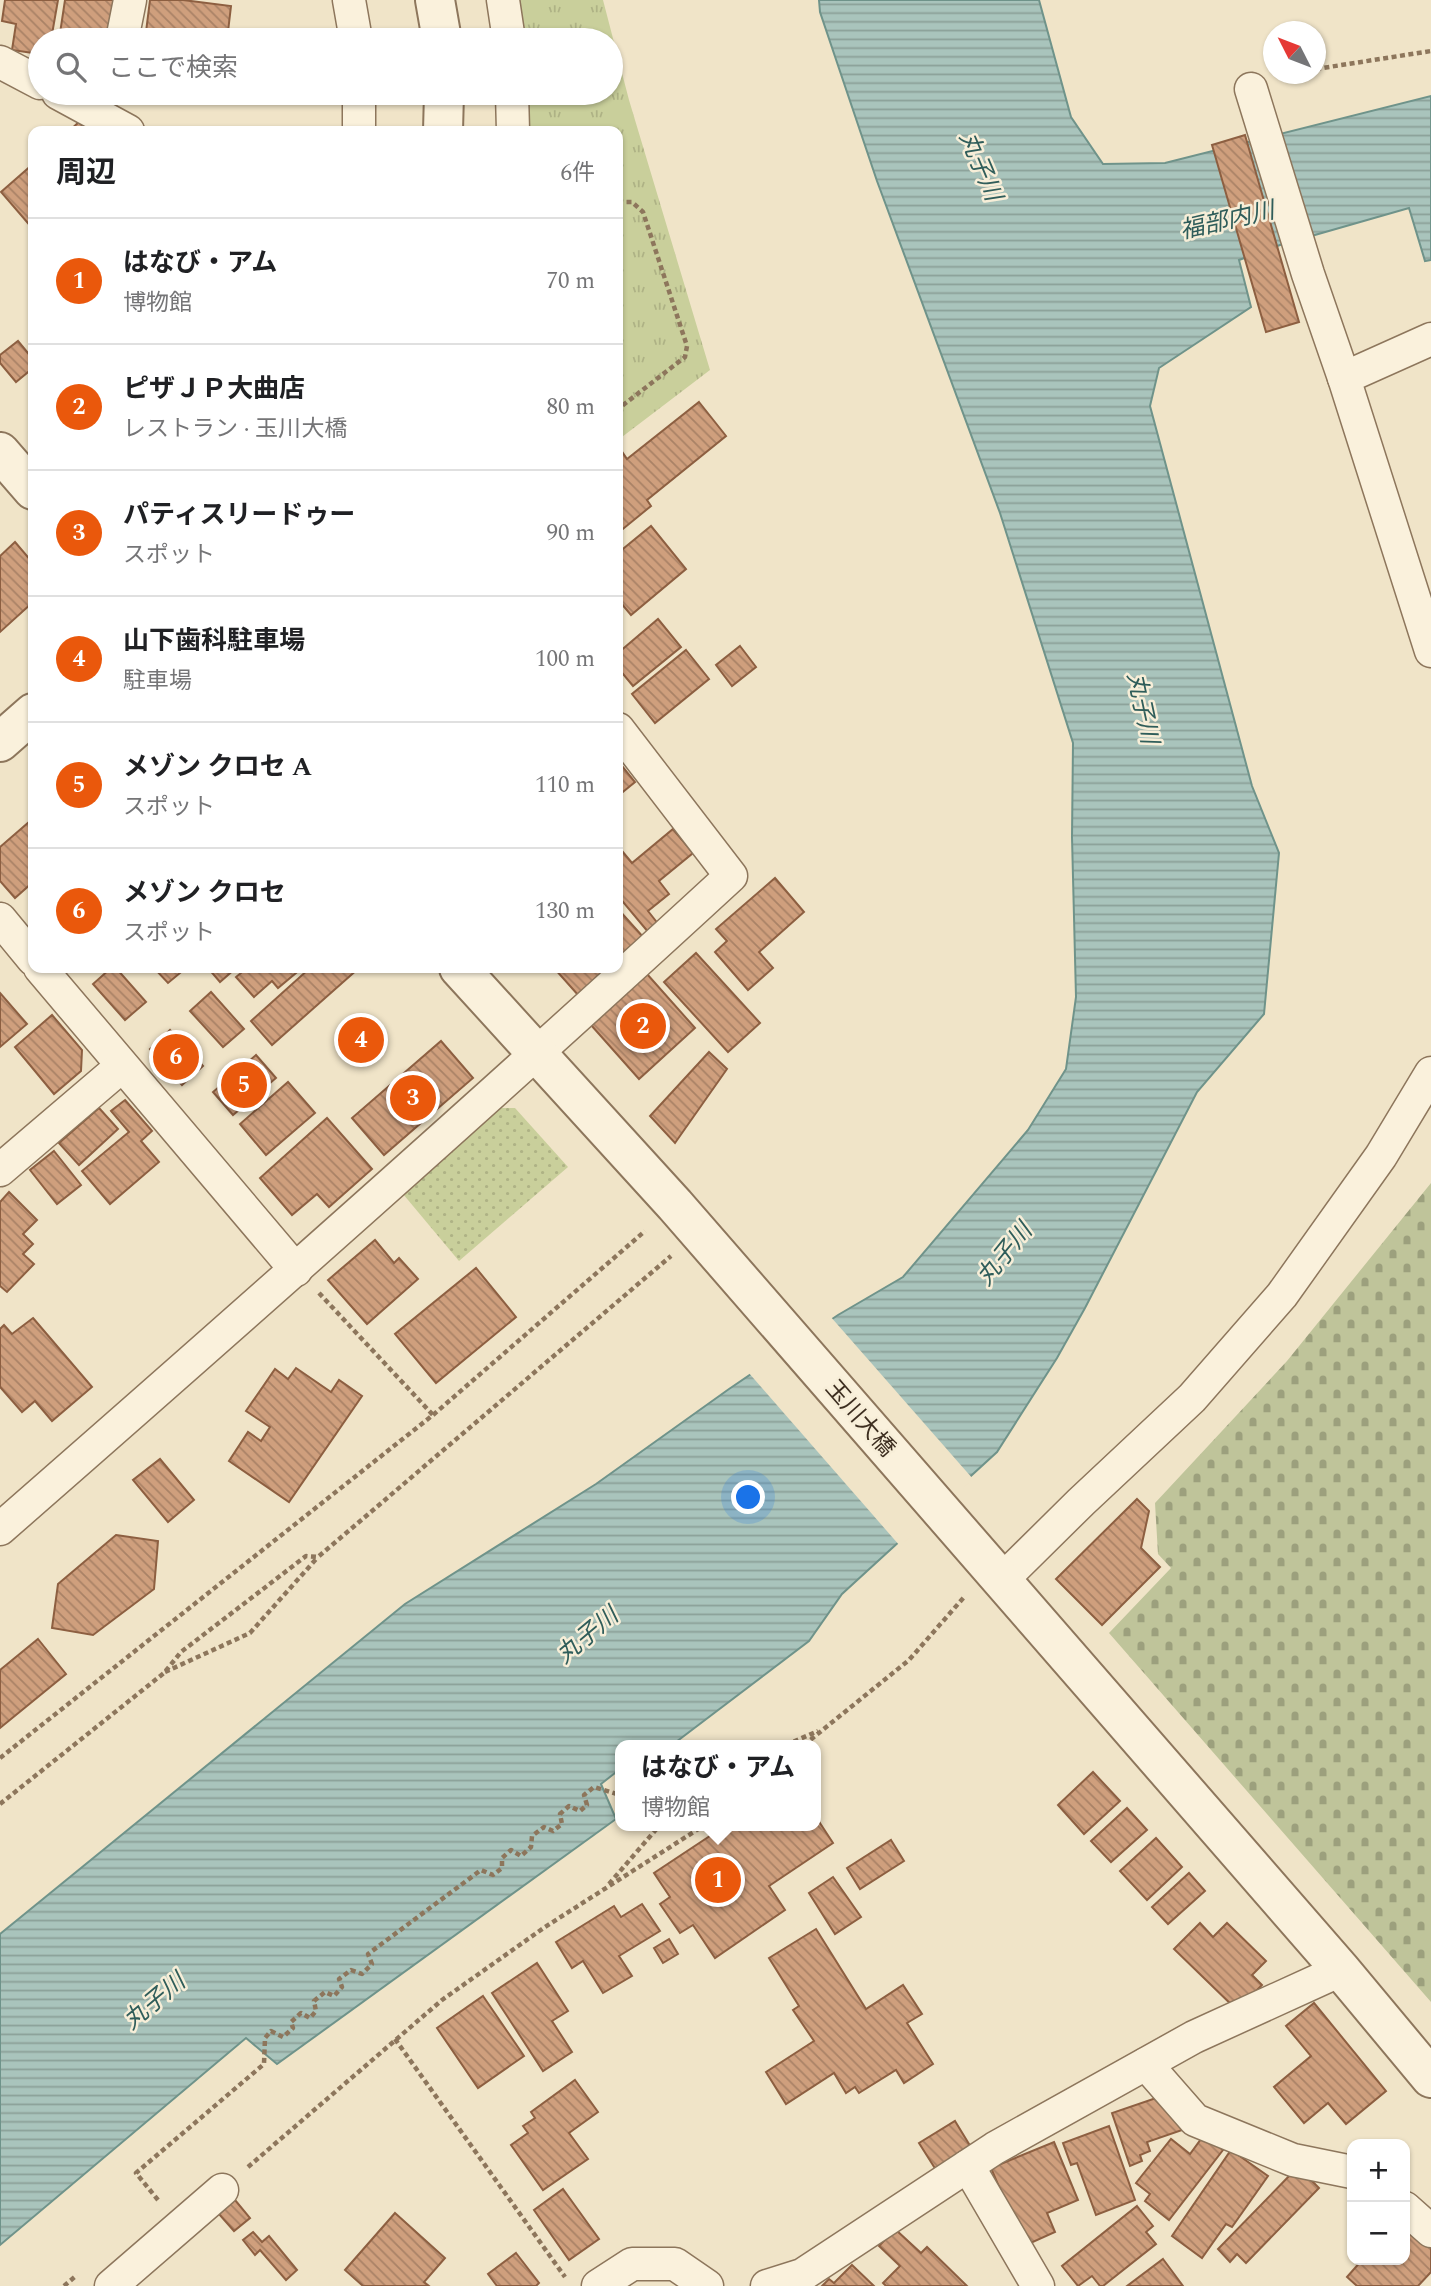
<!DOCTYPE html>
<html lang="ja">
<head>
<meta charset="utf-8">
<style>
  :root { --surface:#fff; --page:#f6f6f6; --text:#202124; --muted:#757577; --line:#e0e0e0; --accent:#ea580c }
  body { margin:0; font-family:Spectral,"Noto Sans JP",serif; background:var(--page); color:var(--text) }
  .controls { position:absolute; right:21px; bottom:21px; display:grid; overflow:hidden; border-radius:14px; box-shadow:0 2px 5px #0004 }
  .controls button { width:63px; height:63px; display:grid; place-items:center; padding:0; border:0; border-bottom:2px solid var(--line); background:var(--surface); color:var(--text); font:35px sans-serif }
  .compass { position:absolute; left:1263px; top:21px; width:63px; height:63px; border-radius:50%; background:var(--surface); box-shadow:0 2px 5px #0004; rotate:312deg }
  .you { position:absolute; left:749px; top:1498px; width:24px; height:24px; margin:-18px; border:5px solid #fff; border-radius:50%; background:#1a73e8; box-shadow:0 0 0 10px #1a73e833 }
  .badge { display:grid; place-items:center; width:46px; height:46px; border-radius:50%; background:var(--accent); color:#fff; font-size:23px; font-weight:700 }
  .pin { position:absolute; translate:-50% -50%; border:4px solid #fff; box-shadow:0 2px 7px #0006 }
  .popup { position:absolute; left:615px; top:1740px; width:206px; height:91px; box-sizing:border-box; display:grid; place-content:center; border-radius:14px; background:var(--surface); filter:drop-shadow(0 2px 5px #0005); font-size:23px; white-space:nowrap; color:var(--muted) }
  .popup b { font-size:26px; color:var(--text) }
  .popup::after { content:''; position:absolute; left:50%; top:100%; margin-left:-14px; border:14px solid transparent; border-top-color:var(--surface) }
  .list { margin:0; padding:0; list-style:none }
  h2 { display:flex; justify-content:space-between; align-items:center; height:91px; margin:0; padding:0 28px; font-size:30px }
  h2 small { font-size:23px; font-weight:400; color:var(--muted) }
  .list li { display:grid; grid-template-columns:46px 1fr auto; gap:21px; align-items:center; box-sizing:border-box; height:126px; padding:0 28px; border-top:2px solid var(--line) }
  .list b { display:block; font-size:26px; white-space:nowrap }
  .list p { margin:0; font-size:23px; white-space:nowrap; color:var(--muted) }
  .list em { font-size:23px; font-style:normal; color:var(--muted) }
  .icon { flex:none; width:38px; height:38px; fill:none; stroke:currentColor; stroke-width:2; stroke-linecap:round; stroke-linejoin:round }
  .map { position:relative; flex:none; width:1431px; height:2286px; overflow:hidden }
  .search { position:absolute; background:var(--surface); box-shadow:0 2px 5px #0004; left:28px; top:28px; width:595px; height:77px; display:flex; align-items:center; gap:18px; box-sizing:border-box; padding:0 24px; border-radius:38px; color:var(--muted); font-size:26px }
  .panel { position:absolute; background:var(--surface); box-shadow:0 2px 5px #0004; left:28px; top:126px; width:595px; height:847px; border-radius:14px }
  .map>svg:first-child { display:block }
  .grass { fill:url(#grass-dots) }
  .cemetery { fill:url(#cemetery-stones) }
  .park { fill:url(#park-tufts) }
  .water { fill:url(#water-rules); stroke:#6f938a; stroke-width:2 }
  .pier { fill:#f0e4c8 }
  .building { fill:url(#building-back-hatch); stroke:#8d5f41; stroke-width:2 }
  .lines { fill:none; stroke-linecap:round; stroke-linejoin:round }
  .minor-casing { stroke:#8d765c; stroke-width:35 }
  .tertiary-casing { stroke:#8d765c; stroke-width:42 }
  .path { stroke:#8d765c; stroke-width:4.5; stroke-dasharray:5 3.5; stroke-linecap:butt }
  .minor { stroke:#faf1dc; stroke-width:32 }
  .tertiary { stroke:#faf1dc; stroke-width:38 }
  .labels { text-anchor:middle; stroke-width:5; stroke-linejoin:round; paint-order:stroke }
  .street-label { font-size:23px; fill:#3d2e20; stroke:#f7eed8 }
  .water-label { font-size:24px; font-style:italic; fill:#2f5d5a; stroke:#f7eed8 }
</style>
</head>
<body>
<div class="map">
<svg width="1431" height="2286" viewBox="0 0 1431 2286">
  <defs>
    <pattern id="grass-dots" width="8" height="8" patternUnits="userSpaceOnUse" patternTransform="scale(1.75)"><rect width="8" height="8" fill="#c9cf9b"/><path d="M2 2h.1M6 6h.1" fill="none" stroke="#aeb285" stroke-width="1.8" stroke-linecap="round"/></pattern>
    <pattern id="cemetery-stones" width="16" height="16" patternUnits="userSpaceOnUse" patternTransform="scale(1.75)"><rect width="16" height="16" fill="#bfc49a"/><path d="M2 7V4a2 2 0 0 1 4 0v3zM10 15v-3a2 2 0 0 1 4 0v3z" fill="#9ca07d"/></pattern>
    <pattern id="park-tufts" width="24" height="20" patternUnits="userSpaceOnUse" patternTransform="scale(1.75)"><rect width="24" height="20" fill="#c9cf9b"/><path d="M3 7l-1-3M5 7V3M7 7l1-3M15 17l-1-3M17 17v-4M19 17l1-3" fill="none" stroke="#aeb285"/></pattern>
    <pattern id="water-rules" width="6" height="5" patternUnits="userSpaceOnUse" patternTransform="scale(1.75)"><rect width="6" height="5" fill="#a9c4bc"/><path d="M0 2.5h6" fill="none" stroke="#8ba098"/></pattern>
    <pattern id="building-back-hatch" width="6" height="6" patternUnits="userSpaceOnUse" patternTransform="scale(1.75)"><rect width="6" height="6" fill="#cf9f7d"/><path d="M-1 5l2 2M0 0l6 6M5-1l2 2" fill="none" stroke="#a98266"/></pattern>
  </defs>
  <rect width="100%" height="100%" fill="#f0e4c8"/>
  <path class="grass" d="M497,1108h18l53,59 -109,94 -56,-67z"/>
  <path class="cemetery" d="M1431,1183v819l-322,-369 62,-65 -13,-14 -3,-51 132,-142z"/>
  <path class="park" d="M519,0h84l26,100 81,270 -92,70v-309h-91l1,-38h83v-53h-88z"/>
  <path class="water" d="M819,0h220l32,117 32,47 62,-1 266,-67v164l-6,1 -16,-53 -129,37 -41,15 12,47 -92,61 -9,38 102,380 27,67 -15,161 -67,78 -112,216 -28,50 -60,94 -155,142 -33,47 -137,104h-52v24l-19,15 15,35 -339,245 -31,-26 -246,207v-311l405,-330 191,-120 133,-95 109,-74 65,-38 125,-147 38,-61 10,-72 -4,-160 1,-94 -73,-230 -123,-332 -57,-169z"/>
  <path class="pier" d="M830,1316l143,163 -73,67 -152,-174z"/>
  <g class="building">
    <path d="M5,0h53l-7,40h-11v14l-28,-4 4,-26 -14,-3z"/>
    <path d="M65,0h50l-7,40h-49z"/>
    <path d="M150,0h33l48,6 -4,34h-82z"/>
    <path d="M79,122l8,9h-18z"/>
    <path d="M1245,135l54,187 -33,10 -54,-187z"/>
    <path d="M33,164v65l-32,-37z"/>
    <path d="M18,341l15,18v9l-17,14 -16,-19v-8z"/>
    <path d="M699,402l27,34 -79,64 4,6 -33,27v-80l3,-3 6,9z"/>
    <path d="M651,526l35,43 -55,46 -10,-12 -3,3v-53z"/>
    <path d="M15,542l18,21v39l-33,30v-76z"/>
    <path d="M658,619l23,28 -48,39 -15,-18v-15z"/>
    <path d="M740,646l16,21 -24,19 -16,-21z"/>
    <path d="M686,650l23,29 -54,44 -23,-29z"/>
    <path d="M618,761l17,21 -17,14z"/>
    <path d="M29,822l4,5v55l-18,16 -15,-17v-34z"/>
    <path d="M673,829l20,24 -34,28 10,13 -21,17 11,14 -10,8 -31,-37v-50l14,17z"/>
    <path d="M775,878l29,34 -45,40 14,16 -25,22 -33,-38 12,-11 -11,-12z"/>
    <path d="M618,909l26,29 -26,23z"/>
    <path d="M696,953l64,70 -32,29 -64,-70z"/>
    <path d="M111,968h5l30,34 -21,18 -32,-36z"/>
    <path d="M154,968h32l-18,15z"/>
    <path d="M208,968h28l-16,14z"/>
    <path d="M247,968h55l-24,20 -6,-7 -18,16 -18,-20z"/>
    <path d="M310,968h49l-87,77 -21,-24z"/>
    <path d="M554,968h57l-32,28z"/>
    <path d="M647,974l48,54 -56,51 -48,-54z"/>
    <path d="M211,992l33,37 -21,18 -33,-36z"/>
    <path d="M0,993l27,31 -27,23z"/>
    <path d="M52,1015l30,35 -1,21 -27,23 -39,-47z"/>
    <path d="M170,1030l33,36 -21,19 -32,-36z"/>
    <path d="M441,1041l32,37 -89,77 -32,-37z"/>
    <path d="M709,1052l18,17 -52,74 -25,-27z"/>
    <path d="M256,1055l20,23 -43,37 -20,-23z"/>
    <path d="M288,1082l27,31 -49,42 -26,-31z"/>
    <path d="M125,1100l27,31 -11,10 18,21 -49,42 -28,-33 47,-39 -18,-21z"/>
    <path d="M99,1108l19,21 -39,36 -20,-22z"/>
    <path d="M327,1118l45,51 -43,38 -12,-13 -25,21 -32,-37z"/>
    <path d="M54,1151l27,34 -24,19 -27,-34z"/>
    <path d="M9,1192l28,28 -14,14 10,10 -10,10 11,10 -27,28 -7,-6v-84z"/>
    <path d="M375,1240l19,23 5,-5 19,21 -51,45 -39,-44z"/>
    <path d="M476,1268l40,49 -80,66 -41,-49z"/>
    <path d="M33,1318l59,69 -40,34 -17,-20 -13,11 -22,-25v-58l4,-4 8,9z"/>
    <path d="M296,1368l35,24 8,-12 23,16 -73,106 -60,-41 19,-29 13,9 9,-14 -24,-16 29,-42 13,10z"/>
    <path d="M160,1459l34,41 -26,22 -35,-42z"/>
    <path d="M1137,1499l12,12 -8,37 19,19 -58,58 -46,-46z"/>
    <path d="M116,1535l42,6 -4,48 -61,46 -41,-7 6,-44z"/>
    <path d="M38,1639l28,35 -66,54v-58z"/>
    <path d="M1093,1772l27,29 -36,33 -26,-29z"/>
    <path d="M1127,1808l20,22 -36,32 -20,-21z"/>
    <path d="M816,1817l17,26 -64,43 16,24 -70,48 -22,-33 -13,8 -20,-29 10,-7 -16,-24 71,-47h91z"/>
    <path d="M1156,1838l26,29 -35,33 -27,-29z"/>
    <path d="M891,1840l13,21 -44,28 -13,-21z"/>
    <path d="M1189,1873l16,18 -37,33 -16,-17z"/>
    <path d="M833,1877l28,40 -26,17 -26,-41z"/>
    <path d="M642,1904l18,27 -41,25 13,20 -29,17 -20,-32 -11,7 -16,-26 58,-36 7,11z"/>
    <path d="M1200,1923l13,14 14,-14 39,38 -14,14 10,10 -25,25 -63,-61z"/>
    <path d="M816,1929l50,80 37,-24 19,29 -15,9 26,41 -29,19 -8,-13 -37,23 -4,-6 -9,6 -12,-20 -48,31 -20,-32 48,-31 -21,-31 6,-4 -30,-48z"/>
    <path d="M669,1939l9,15 -15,9 -9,-15z"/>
    <path d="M537,1963l31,48 -16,10 20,31 -29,19 -51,-78z"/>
    <path d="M483,1996l41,60 -46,32 -41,-60z"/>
    <path d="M1314,2003l72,88 -40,33 -18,-21 -24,20 -30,-36 37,-31 -25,-30z"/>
    <path d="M575,2080l23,32 -29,21 19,26 -45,31 -32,-45 17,-12 -5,-7 12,-8 -4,-6z"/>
    <path d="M1162,2096l23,33 -38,13 3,9 -10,4 2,6 -12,5 -18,-53z"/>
    <path d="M955,2121l17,28 -36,21 -17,-27z"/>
    <path d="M1109,2126l26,74 -39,15 -19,-52 -6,2 -8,-22z"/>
    <path d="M1204,2135l19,15 -54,70 -24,-19 5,-7 -14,-11 35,-44 19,15z"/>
    <path d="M1054,2142l24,58 -31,13 8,19 -31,14 -33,-78z"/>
    <path d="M1231,2150l37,26 -36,51 -6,-3 -24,34 -30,-22z"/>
    <path d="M1293,2172l14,4 12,12 -73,75 -9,-9 -7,8 -12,-13z"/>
    <path d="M563,2189l36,50 -30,21 -35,-50z"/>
    <path d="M235,2200l15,18 -16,13 -16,-18z"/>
    <path d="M1137,2206l16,20 -7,6 10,12 -53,42h-3l-8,-10 -14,10 -16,-20z"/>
    <path d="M395,2213l50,45 -21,24 5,4h-66l-18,-16z"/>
    <path d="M1405,2221l26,24v27l-13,14h-61l-10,-9 15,-17h43z"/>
    <path d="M895,2229l26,24 6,-6 40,39h-81l-3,-3 17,-17 -21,-20z"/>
    <path d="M253,2232l9,10 7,-6 28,34 -11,10 -26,-30 -5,5 -12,-15z"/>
    <path d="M516,2253l23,30 -3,3h-39l-9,-12z"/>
    <path d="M1163,2259l20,27h-56z"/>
    <path d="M852,2265l22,21h-52l7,-7 5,4z"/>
  </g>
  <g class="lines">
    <g class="minor-casing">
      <g id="minor">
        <path d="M349,0l7,40"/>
        <path d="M503,0l6,40"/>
        <path d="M122,40l8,-40"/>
        <path d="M0,62l40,21"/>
        <path d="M1251,89l57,185 36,104"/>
        <path d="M58,93l70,38"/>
        <path d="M359,93v38"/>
        <path d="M512,93l1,38"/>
        <path d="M1431,339l-87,39 87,273"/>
        <path d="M0,919l33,40"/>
        <path d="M40,968l256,302"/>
        <path d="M0,1170l122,-104"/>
        <path d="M0,1529c246,-215 490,-431 731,-653l-113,-147"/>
        <path d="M1002,1580l79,-78 111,-104 90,-103 99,-139 50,-83"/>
        <path d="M1146,2064l49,56 98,40 59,12"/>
        <path d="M968,2166l70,120"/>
        <path d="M1405,2208l26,23"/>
        <path d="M111,2286l111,-96"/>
        <path d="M598,2286l34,-22h43l32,22"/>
        <path d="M767,2286l35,-11 193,-127 199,-111 147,-67"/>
      </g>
    </g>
    <g class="tertiary-casing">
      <g id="tertiary">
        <path d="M435,0l7,40"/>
        <path d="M443,131l1,-38"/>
        <path d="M0,452l33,38"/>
        <path d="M0,742l33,-29"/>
        <path d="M459,968l216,237 666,765 90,108"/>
      </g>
    </g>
    <g class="path">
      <path d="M1316,69l115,-18"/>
      <path d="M618,202h14l11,10 44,134 -2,11 -67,52"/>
      <path d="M319,1293l114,122"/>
      <path d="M165,1672l85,-39 68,-76"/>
      <path d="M786,1745l32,-14"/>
      <path d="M804,1745l105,-85 56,-64"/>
      <path d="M0,1758l433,-343 212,-184"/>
      <path d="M0,1804l164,-131 17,-21 125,-96 12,1 353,-301"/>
      <path d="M609,1884l50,-58"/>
      <path d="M395,2039l170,238"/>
      <path d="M248,2167l194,-167 103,-73 158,-101"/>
      <path d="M158,2200l-22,-27 128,-109 1,-26 6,-7 12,6 10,-9 -2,-6 10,-9 9,5 6,-7 -2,-10 11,-9 9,4 8,-9 -3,-8 12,-9 11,4 10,-10 -4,-10 113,-84 12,5 9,-7v-10l9,-8 10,6 10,-9 1,-11 12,-9 9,4 9,-7 -2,-10 9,-8 11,5 7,-6 -3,-10 10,-8 26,8"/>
      <path d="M64,2286l13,-11"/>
    </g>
    <use href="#minor" class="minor"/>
    <use href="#tertiary" class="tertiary"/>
  </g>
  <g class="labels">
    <g class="street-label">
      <text transform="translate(861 1418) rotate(49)" y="8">玉川大橋</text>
    </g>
    <g class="water-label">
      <text transform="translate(981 166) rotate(67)" y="8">丸子川</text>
      <text transform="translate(1227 220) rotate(-13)" y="8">福部内川</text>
      <text transform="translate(1143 708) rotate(78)" y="8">丸子川</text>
      <text transform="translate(1004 1254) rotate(-51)" y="8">丸子川</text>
      <text transform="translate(587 1635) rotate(-40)" y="8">丸子川</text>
      <text transform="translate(154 2001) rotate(-40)" y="8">丸子川</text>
    </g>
  </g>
</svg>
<div class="controls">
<button>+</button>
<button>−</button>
</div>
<svg class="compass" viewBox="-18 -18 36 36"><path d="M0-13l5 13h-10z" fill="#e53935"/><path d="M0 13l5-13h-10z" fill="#757577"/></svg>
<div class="you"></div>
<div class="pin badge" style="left:718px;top:1880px">1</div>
<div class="popup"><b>はなび・アム</b>博物館</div>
<div class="pin badge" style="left:643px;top:1026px">2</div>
<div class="pin badge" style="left:413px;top:1098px">3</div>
<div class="pin badge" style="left:361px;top:1040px">4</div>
<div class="pin badge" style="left:244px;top:1085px">5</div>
<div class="pin badge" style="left:176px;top:1057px">6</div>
<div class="search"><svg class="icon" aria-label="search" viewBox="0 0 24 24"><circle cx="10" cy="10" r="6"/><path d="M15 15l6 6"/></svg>ここで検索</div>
<section class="panel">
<h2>周辺<small>6件</small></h2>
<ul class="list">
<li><span class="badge">1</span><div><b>はなび・アム</b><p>博物館</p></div><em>70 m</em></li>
<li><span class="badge">2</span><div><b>ピザＪＰ大曲店</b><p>レストラン · 玉川大橋</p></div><em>80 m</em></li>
<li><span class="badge">3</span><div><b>パティスリードゥー</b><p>スポット</p></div><em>90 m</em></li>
<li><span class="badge">4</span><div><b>山下歯科駐車場</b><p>駐車場</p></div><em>100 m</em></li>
<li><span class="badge">5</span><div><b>メゾン クロセ A</b><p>スポット</p></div><em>110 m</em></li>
<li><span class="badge">6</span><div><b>メゾン クロセ</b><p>スポット</p></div><em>130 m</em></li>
</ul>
</section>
</div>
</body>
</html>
